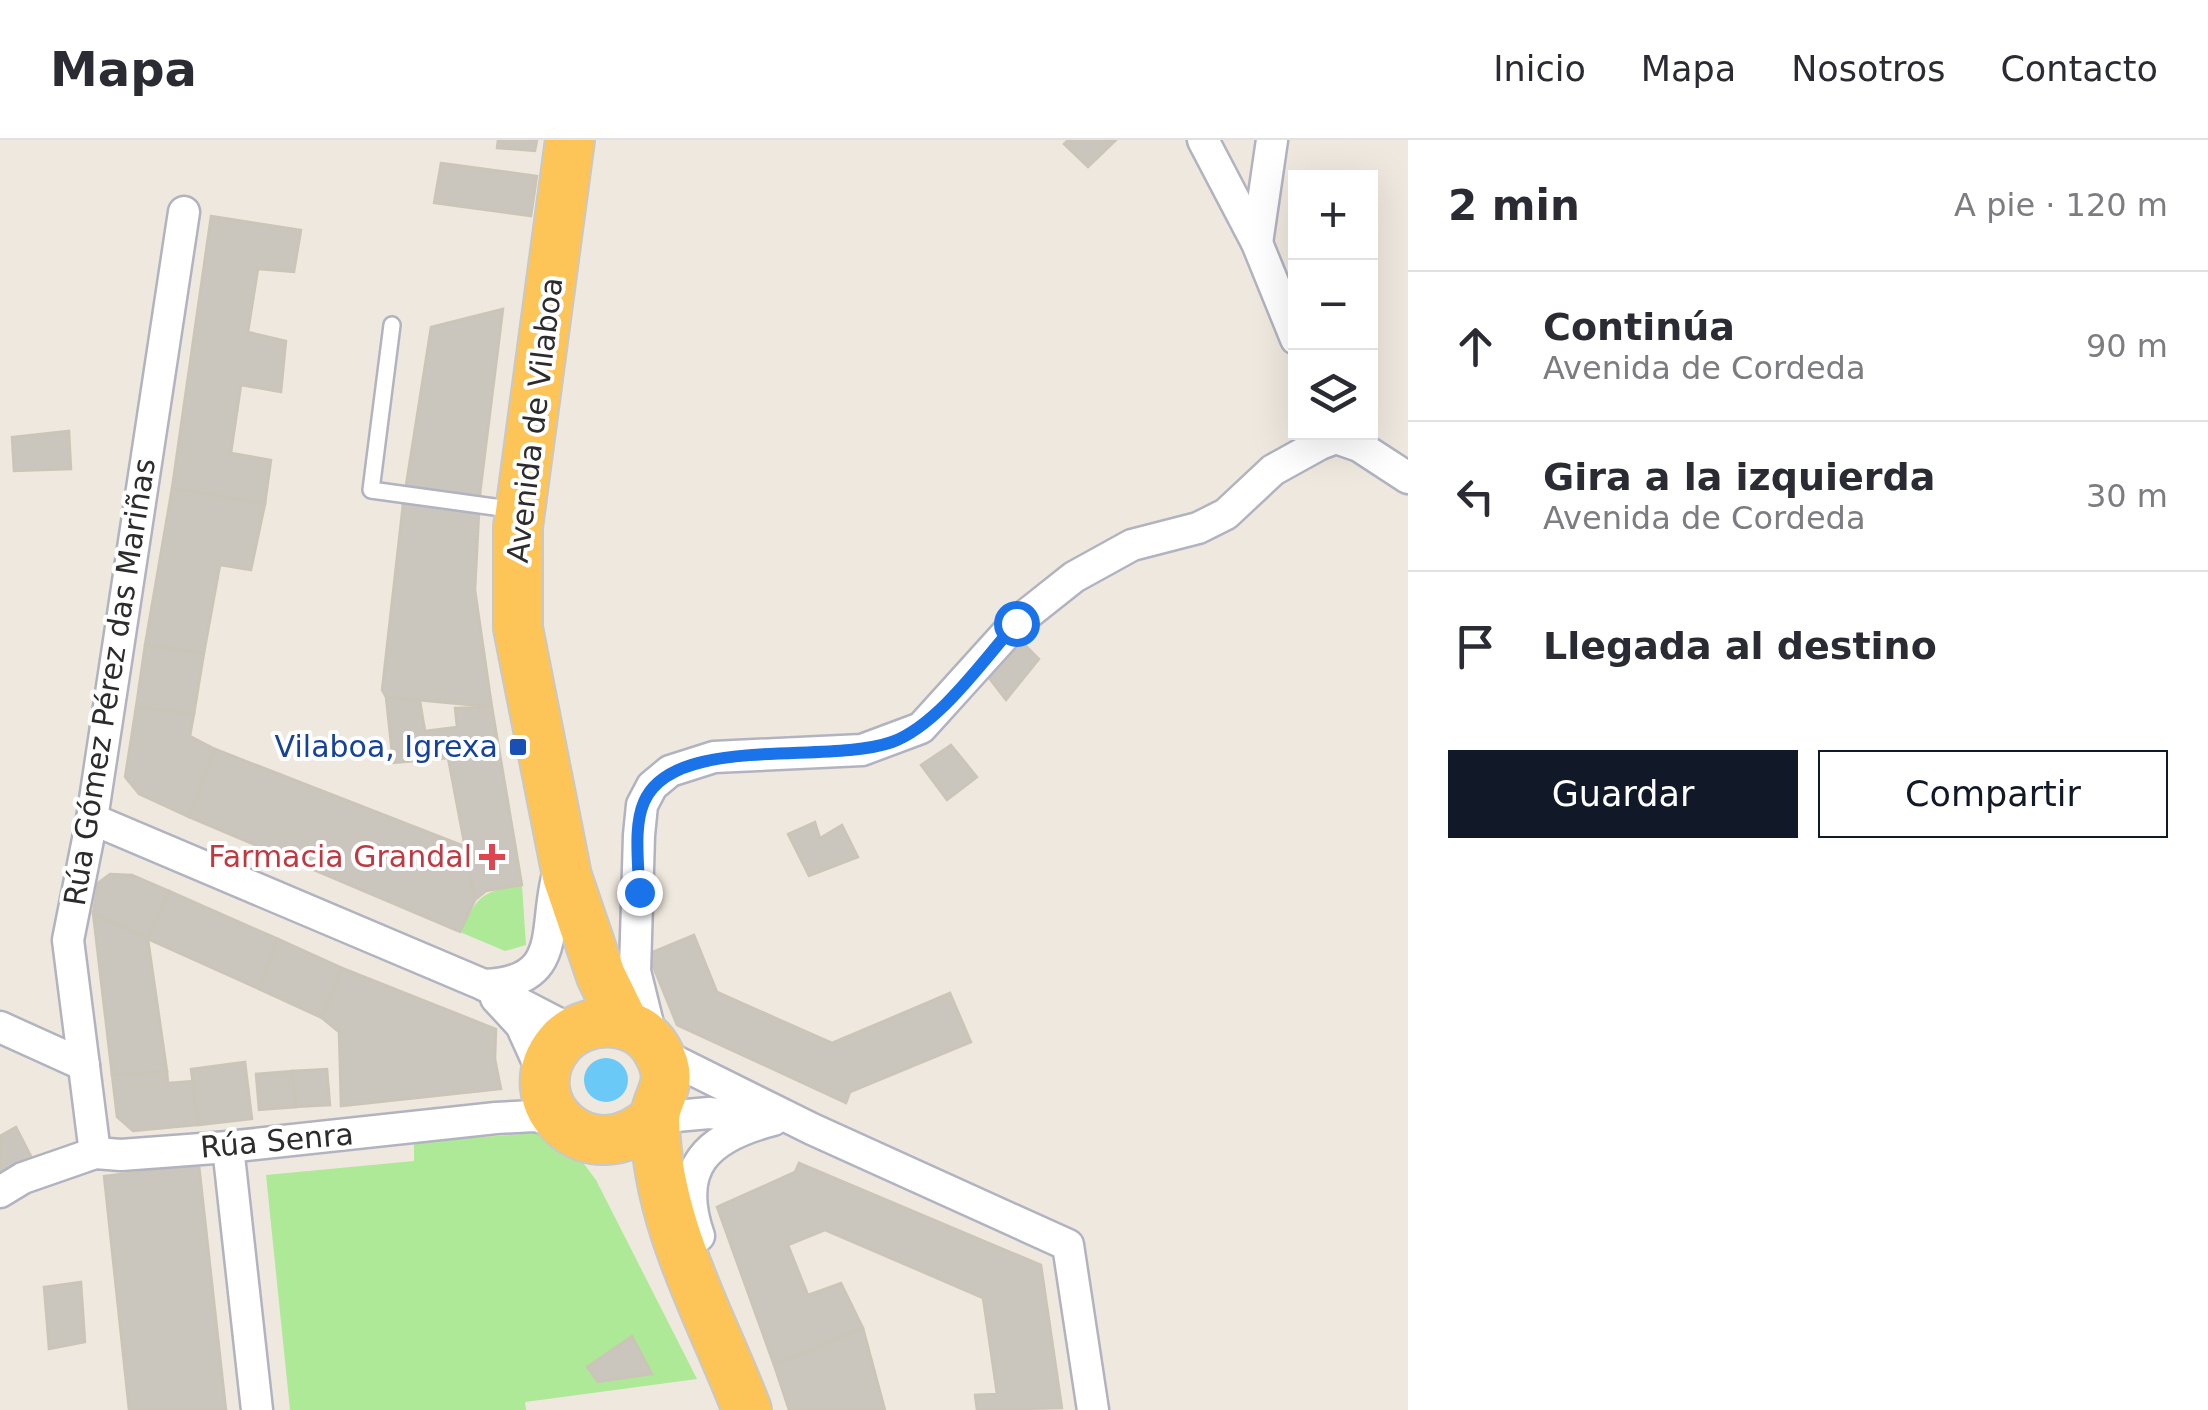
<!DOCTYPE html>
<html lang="es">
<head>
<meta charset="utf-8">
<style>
  :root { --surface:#fff; --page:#f7f7f7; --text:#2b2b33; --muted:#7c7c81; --line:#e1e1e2; --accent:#111827 }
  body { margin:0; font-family:"DejaVu Sans",sans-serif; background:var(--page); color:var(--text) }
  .controls { position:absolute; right:30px; top:30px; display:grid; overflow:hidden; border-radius:0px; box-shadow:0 10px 40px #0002 }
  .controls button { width:90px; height:90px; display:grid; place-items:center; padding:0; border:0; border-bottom:2px solid var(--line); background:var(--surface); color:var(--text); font:50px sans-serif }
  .stop { position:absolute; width:30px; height:30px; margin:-22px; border:8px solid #1a73e8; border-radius:50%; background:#fff }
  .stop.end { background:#1a73e8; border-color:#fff; box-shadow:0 2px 10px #0008 }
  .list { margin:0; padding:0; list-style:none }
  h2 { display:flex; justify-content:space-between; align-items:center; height:130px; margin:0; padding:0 40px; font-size:42px }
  h2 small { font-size:32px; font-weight:400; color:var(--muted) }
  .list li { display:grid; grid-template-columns:65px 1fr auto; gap:30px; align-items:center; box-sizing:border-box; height:150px; padding:0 40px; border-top:2px solid var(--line) }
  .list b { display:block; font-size:38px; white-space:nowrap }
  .list p { margin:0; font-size:32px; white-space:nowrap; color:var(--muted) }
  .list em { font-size:32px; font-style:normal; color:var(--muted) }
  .actions { display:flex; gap:20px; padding:30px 40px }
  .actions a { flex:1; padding:22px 0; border:2px solid var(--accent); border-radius:0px; text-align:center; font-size:35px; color:var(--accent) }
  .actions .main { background:var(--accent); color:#fff }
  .icon { flex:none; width:55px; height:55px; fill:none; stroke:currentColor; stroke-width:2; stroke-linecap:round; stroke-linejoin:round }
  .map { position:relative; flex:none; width:1408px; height:1270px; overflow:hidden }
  header { display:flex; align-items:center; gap:60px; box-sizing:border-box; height:140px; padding:0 50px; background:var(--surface); border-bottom:2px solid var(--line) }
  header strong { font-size:48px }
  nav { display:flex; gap:55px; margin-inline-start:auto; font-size:35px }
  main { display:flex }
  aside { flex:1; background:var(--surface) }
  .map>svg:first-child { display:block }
  .green { fill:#ade997 }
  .water { fill:#6ac9f7 }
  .building { fill:#cac5bd; stroke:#cbc5b7; stroke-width:2.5 }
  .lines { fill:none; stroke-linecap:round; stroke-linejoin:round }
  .service-casing { stroke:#b2b3c1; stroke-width:20 }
  .minor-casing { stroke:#b2b3c1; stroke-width:35 }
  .trunk-casing { stroke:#c8c8c8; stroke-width:52 }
  .service { stroke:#fff; stroke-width:15 }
  .minor { stroke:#fff; stroke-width:30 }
  .trunk { stroke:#fdc558; stroke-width:48 }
  .route { stroke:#1a73e8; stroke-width:12 }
  .transit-dot { fill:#1a4fb4; stroke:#fff; stroke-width:4 }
  .health-dot { fill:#e0444e; stroke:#fff; stroke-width:4 }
  .labels { text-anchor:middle; stroke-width:8; stroke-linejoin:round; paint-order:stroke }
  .street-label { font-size:30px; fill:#2c2c2c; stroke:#fff }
  .transit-label { font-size:30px; fill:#164399; stroke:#fff; text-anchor:end }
  .health-label { font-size:30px; fill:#be3a42; stroke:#fff; text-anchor:end }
</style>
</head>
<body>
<header>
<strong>Mapa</strong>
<nav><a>Inicio</a><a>Mapa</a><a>Nosotros</a><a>Contacto</a></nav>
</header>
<main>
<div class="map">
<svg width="1408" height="1270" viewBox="0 0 1408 1270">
  <rect width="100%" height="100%" fill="#efe8de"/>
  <g class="green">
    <path d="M522,745l4,60 -21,6 -45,-19c19,-38 20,-39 62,-47z"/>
    <path d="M537,993l35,15 24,32 101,199 -172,23 1,8h-236l-24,-235 148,-14v-19z"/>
  </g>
  <circle class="water" cx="606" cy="940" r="22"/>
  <g class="building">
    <path d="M498,0h39l-2,11 -38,-3z"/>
    <path d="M1068,0h48l-28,27 -24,-23z"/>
    <path d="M441,23l96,13 -6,40 -97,-13z"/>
    <path d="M211,76l90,14 -7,42 -36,-3 -10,63 38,9 -5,51 -40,-7 -10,68 40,7 -6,44 -93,-16z"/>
    <path d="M503,169l-23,185 -77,10 28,-177z"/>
    <path d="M69,291l2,38 -57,2 -2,-34z"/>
    <path d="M172,348l93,16 -14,66 -31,-5 -16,88 -59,-8z"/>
    <path d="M480,354l-5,96 17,117 -106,-10 -4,-7 21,-186z"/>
    <path d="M1021,501l18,18 -33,41 -17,-22z"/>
    <path d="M145,505l59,8 -10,61 -58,-7z"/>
    <path d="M386,557l34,4 5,30 32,-4 -2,-19 37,-1 30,178 -36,6 -11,9 -27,-142 -55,5z"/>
    <path d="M136,567l58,7 -4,22 25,13 -26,68 -50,-23 -14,-17z"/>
    <path d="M951,605l26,32 -30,23 -26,-35z"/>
    <path d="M215,609l249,97 11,54 -15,32 -271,-115z"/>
    <path d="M815,682l5,16 22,-13 16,32 -49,19 -21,-42z"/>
    <path d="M110,734l22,1 37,16 -21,48 -55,-26 5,-30z"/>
    <path d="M169,751l109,48 -19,50 -111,-50z"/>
    <path d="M93,773l55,26 19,132 -55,4z"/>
    <path d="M694,795l23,57 115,51 118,-50 21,49 -121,50 -4,11 -169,-78 -29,-71z"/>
    <path d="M278,799l64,29 -20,50 -63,-29z"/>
    <path d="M342,828l154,61 -1,30 6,30 -160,17 -2,-74 -17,-14z"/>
    <path d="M245,922l7,57 -54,6 -7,-56z"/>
    <path d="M327,929l3,36 -34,2 -4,-36z"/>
    <path d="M167,931l1,12 24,-2 6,44 -65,6 -16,-14 -5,-42z"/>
    <path d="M292,931l4,36 -37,3 -3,-36z"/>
    <path d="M16,987l19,37 -35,18v-46z"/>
    <path d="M799,1023l242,102 21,143 -85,2 -2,-15 22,-1 -14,-96 -158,-68 -37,15 20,50 33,-12 22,45 -89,37 -57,-158 78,-35z"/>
    <path d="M199,1025l27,245h-97l-25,-234z"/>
    <path d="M81,1142l4,60 -36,7 -5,-62z"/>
    <path d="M863,1188l22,82h-96l-15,-45z"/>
    <path d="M632,1196l20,38 -54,8 -11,-15z"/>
  </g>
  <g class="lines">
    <g class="service-casing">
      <path id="service" d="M392,185l-21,165 145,20"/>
    </g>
    <g class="minor-casing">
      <g id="minor">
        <path d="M1203,0l54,103 39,96"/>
        <path d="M1257,103l15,-103"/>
        <path d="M92,679l392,166 89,46"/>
        <path d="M484,845c84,-3 57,-62 76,-118"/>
        <path d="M496,858l25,27 25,55"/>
        <path d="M0,887l84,38"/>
        <path d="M653,904l-18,-73 4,-136 3,-30 10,-19 18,-15 44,-14 148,-7 59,-22 95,-105 58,-46 58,-32 66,-17 28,-14 47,-44 47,-26 16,-6 23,8 49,32"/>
        <path d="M659,913l153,76 256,116 25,165"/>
        <path d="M654,978l55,-5 57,6"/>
        <path d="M228,1007l29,263"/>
        <path d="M95,1013l-27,-213 24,-121 92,-607"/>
        <path d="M0,1052l23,-14 72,-25 26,2 107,-8 268,-29 38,-2 27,5"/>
        <path d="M699,1096c-24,-69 8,-99 74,-116"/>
      </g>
    </g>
    <g class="trunk-casing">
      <g id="trunk">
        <path d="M570,0l-52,387v101l49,248 34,100 24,49"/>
        <path d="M654,978c-64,60 -142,-16 -95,-74 25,-30 78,-29 98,6 21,36 -3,45 -2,72 2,103 56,194 92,288"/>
      </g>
    </g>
    <use href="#service" class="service"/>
    <use href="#minor" class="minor"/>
    <use href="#trunk" class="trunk"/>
  </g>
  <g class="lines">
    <path class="route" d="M639,752c0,-27 -6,-65 5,-90 29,-69 183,-37 248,-60 46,-17 91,-81 124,-119"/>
  </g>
  <rect class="transit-dot" x="508" y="597" width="20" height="20" rx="5"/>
  <path class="health-dot" d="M487 702h10v10h10v10h-10v10h-10v-10h-10v-10h10z"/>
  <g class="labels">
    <g class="street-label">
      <text transform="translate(535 280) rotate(-83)" y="10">Avenida de Vilaboa</text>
      <text transform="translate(110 542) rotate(-81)" y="10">Rúa Gómez Pérez das Mariñas</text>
      <text transform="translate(277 1001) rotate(-5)" y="10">Rúa Senra</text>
    </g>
    <g class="transit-label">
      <text x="498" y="617">Vilaboa, Igrexa</text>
    </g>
    <g class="health-label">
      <text x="472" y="727">Farmacia Grandal</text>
    </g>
  </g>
</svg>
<div class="controls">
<button>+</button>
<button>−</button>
<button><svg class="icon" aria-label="layers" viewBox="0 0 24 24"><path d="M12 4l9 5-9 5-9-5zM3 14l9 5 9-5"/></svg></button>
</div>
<div class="stop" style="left:1016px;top:483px"></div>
<div class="stop end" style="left:639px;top:752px"></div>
</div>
<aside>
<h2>2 min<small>A pie · 120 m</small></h2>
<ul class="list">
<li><svg class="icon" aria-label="ahead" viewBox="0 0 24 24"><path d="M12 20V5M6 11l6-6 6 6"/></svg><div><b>Continúa</b><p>Avenida de Cordeda</p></div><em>90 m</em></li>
<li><svg class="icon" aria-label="left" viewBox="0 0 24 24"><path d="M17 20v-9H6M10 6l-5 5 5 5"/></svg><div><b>Gira a la izquierda</b><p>Avenida de Cordeda</p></div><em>30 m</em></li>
<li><svg class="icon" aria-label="arrive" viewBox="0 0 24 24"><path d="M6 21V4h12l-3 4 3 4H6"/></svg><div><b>Llegada al destino</b></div></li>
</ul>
<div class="actions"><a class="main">Guardar</a><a>Compartir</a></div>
</aside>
</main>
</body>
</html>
